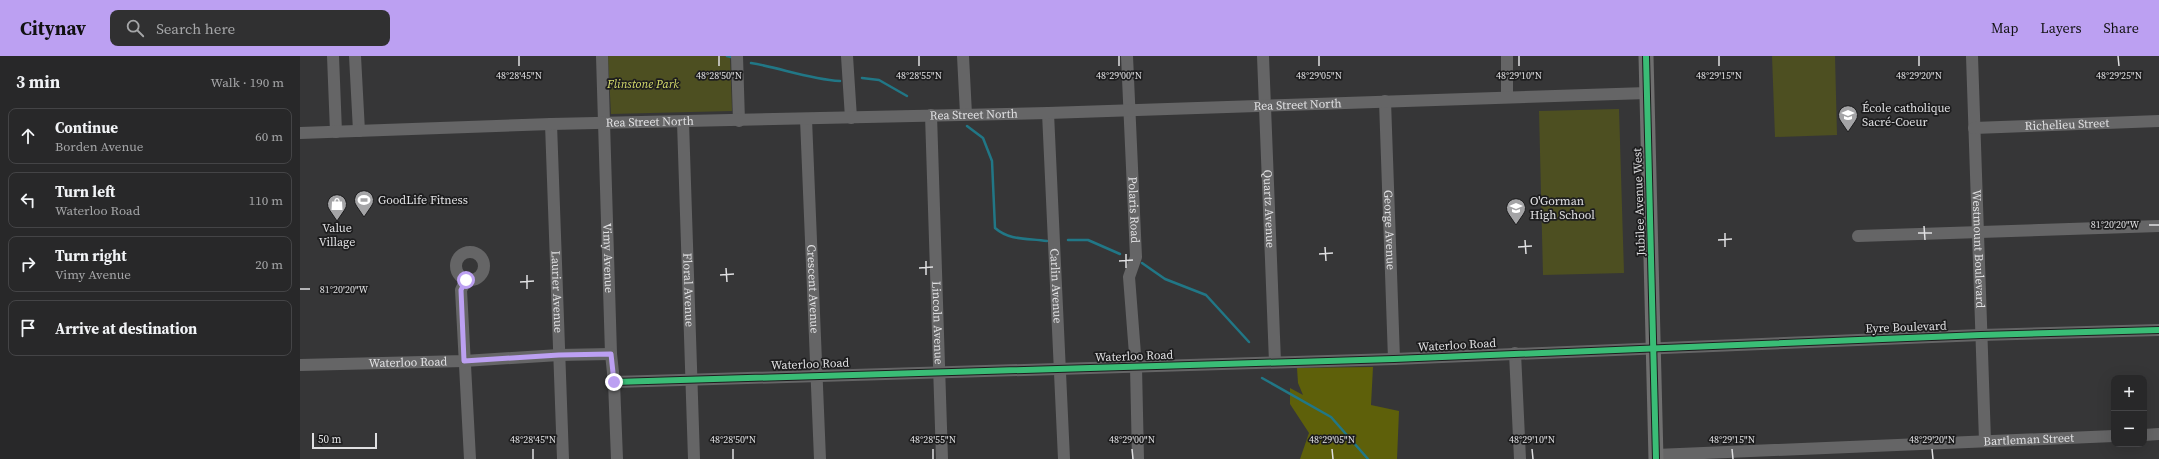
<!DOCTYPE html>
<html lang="en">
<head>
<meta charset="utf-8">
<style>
  :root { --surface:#282829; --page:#303031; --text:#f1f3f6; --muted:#a5a6a8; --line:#444446; --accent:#bca0f2 }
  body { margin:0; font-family:"Source Serif 4",serif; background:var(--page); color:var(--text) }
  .controls { position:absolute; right:12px; bottom:12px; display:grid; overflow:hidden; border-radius:8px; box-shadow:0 4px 16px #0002 }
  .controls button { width:36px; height:36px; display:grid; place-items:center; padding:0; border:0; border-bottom:1px solid var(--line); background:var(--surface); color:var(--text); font:20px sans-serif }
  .scale { position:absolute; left:12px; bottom:10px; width:65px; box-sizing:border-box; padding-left:4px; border:2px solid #e0e0e2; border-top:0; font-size:11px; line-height:14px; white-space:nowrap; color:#e0e0e2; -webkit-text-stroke:3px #1d1d1e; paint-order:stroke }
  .stop { position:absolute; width:12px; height:12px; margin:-9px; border:3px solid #bca0f2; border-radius:50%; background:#fff }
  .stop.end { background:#bca0f2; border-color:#fff; box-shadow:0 1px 4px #0008 }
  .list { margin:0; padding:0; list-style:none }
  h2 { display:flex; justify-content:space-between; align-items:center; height:52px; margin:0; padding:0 16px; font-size:17px }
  h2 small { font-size:13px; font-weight:400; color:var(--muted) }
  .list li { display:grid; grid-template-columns:26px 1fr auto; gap:12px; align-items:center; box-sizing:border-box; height:56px; margin:0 8px 8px; padding:0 8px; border:1px solid var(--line); border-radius:8px }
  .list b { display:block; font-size:15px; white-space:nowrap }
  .list p { margin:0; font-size:13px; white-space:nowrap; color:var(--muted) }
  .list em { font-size:13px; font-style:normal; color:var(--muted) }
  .icon { flex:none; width:22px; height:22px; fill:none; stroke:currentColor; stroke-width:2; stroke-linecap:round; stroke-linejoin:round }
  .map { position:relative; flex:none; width:1859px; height:403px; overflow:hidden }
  header { display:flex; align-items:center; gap:24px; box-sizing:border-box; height:56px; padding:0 20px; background:var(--accent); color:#111 }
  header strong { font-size:19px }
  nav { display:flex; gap:22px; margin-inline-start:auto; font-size:14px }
  .search { width:280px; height:36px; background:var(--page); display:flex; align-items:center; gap:10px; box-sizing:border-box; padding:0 14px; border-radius:8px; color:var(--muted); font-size:15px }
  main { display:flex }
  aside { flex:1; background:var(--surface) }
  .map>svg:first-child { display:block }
  .green { fill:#4d4f21 }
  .forest { fill:#5e600a }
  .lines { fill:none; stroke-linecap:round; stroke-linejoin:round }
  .stream { stroke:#217786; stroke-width:2.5 }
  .minor { stroke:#656566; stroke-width:12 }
  .major { stroke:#6f6f6f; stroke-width:15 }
  .cycleway-casing { stroke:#1d1d1e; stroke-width:8 }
  .cycleway { stroke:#3abd76; stroke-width:6 }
  .route { stroke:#bca0f2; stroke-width:5 }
  .ticks { fill:none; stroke:#e0e0e2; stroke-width:1.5 }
  .labels { text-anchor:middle; stroke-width:3.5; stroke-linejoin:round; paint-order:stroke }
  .park-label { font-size:12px; font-style:italic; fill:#d8de6c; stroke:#1d1d1e }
  .street-label { font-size:12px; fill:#e0e0e2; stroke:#1d1d1e }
  .poi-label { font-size:12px; fill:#e0e0e2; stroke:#1d1d1e; text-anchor:start }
  .ticks-label { font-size:10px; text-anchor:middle; fill:#e0e0e2; stroke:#1d1d1e; stroke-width:3.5; stroke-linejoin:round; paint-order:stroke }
</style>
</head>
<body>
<header>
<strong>Citynav</strong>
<div class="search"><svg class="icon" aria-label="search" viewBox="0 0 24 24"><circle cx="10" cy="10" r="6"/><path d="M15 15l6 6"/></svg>Search here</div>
<nav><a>Map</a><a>Layers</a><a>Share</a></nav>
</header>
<main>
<aside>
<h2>3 min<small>Walk · 190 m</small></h2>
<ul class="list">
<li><svg class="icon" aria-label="ahead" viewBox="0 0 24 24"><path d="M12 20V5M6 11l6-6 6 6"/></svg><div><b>Continue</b><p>Borden Avenue</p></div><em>60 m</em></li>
<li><svg class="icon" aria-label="left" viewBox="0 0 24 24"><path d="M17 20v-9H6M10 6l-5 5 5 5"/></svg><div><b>Turn left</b><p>Waterloo Road</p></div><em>110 m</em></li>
<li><svg class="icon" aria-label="right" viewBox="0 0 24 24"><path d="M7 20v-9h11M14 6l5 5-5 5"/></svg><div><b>Turn right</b><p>Vimy Avenue</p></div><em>20 m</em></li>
<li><svg class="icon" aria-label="arrive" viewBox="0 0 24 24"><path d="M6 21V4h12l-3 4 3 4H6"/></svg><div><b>Arrive at destination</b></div></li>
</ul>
</aside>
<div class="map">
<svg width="1859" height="403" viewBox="0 0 1859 403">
  <rect width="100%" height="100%" fill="#363637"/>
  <g class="green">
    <path d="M308,0h122l2,55 -121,3z"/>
    <path d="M1472,0h63l2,79 -62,2z"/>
    <path d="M1319,53l5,164 -81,2 -4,-164z"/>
  </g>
  <path class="forest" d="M1073,311l-2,38 28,6 -2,48h-97l9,-26 -19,-29v-16l13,7 -5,-12 -1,-15z"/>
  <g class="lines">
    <g class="stream">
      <path d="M427,0l4,1"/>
      <path d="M451,7c30,5 58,16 89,18"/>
      <path d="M562,22l17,2 28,16"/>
      <path d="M667,70l16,12 9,23 3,67c15,13 33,10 52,13"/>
      <path d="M768,184h20l32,14"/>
      <path d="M842,207l23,16 41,16 43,47"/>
      <path d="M962,322l69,39 37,42"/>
    </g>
    <g class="minor">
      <path d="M33,0l3,76"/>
      <path d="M55,0l4,75"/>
      <path id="s1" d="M302,0l9,298 3,28 3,77"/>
      <path d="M437,0l2,65"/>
      <path d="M547,0l4,62"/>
      <path d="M663,0l3,58"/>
      <path id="s2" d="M827,0l9,201 -7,20 7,90 2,92"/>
      <path id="s3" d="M963,0l12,306"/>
      <path d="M1207,0v41"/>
      <path id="s4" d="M1672,0l13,385"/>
      <path id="s5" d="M1085,45l9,258"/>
      <path id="s6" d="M748,57l16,346"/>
      <path id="s7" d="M631,59l11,344"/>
      <path id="s8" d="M506,63l14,340"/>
      <path id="s9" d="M383,66l11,337"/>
      <path id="s10" d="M251,68l12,335"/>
      <path id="s11" d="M1674,72l185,-7"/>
      <path id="s12" d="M0,77l251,-9 497,-11 599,-20"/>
      <path d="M1558,180l301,-10"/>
      <circle cx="170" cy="210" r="14"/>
      <path d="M166,224l-5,10 9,169"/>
      <path d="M1215,297l5,106"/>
      <path id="s13" d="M0,309l164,-4 95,-6 52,-1"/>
      <path d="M314,326l780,-23 587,-24 178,-5"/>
      <path d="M1844,379l15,-1"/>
      <path id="s14" d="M1356,399l458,-19"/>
    </g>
    <path class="major" d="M1346,0l10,403"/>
    <g class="cycleway-casing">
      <g id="cycleway">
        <path d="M1346,0l10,403"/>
        <path d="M314,326l780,-23 587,-24 178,-5"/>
      </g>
    </g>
    <use href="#cycleway" class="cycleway"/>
  </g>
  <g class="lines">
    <path class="route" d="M166,224l-5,10 3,71 95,-6 52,-1 3,28"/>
  </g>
  <path class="ticks" d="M219,0v10M419,0v10M619,0v10M819,0v10M1019,0v10M1219,0v10M1419,0v10M1619,0v10M1818,0l1,10M1849,169h10M1624,170l1,14M1425,177v14M1618,177h14M1225,184l1,14M1418,184l14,-1M1025,191l1,14M1218,191l14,-1M826,198v14M1019,198l14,-1M626,205v14M819,205l14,-1M426,212l1,14M619,212l14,-1M227,219v14M420,219l14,-1M220,226l14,-1M0,233h10M233,393v10M433,393v10M633,393v10M832,393l1,10M1032,393l1,10M1232,393l1,10M1432,393l1,10M1632,393l1,10"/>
  <defs>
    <g id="school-pin" transform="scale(1)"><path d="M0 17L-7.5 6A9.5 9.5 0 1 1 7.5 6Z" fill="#a4a4a6" stroke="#1d1d1e"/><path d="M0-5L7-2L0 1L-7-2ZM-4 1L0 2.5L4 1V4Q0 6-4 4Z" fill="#fff"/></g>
    <g id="stadium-pin" transform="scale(1)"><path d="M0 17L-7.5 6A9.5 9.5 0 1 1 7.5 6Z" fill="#a4a4a6" stroke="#1d1d1e"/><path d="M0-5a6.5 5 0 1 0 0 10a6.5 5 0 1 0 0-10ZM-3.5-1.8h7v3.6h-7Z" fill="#fff"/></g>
    <g id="shop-pin" transform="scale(1)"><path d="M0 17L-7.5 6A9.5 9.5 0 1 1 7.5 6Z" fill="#a4a4a6" stroke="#1d1d1e"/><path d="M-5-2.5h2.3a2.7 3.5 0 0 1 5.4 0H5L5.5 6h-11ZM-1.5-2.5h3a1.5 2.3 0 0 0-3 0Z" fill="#fff"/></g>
  </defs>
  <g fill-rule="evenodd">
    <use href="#school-pin" x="1548" y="59"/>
    <use href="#stadium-pin" x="64" y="144"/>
    <use href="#shop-pin" x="37" y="148"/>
    <use href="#school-pin" x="1216" y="152"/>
  </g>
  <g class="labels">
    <g class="park-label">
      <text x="343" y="32">Flinstone Park</text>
    </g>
    <g class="street-label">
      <text dy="4" stroke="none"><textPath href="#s12" startOffset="998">Rea Street North</textPath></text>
      <text dy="4" stroke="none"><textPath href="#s12" startOffset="674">Rea Street North</textPath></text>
      <text dy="4" stroke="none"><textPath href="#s12" startOffset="350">Rea Street North</textPath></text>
      <text dy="4" stroke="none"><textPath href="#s11" startOffset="93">Richelieu Street</textPath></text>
      <text transform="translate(1339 146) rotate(-92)" y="4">Jubilee Avenue West</text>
      <text dy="4" stroke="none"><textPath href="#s3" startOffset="153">Quartz Avenue</textPath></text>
      <text dy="4" stroke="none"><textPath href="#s2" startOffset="154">Polaris Road</textPath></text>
      <text dy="4" stroke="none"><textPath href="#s5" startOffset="129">George Avenue</textPath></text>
      <text dy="4" stroke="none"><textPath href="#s4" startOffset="193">Westmount Boulevard</textPath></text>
      <text dy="4" stroke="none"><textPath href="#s1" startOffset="202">Vimy Avenue</textPath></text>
      <text dy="4" stroke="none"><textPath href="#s6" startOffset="173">Carlin Avenue</textPath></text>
      <text dy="4" stroke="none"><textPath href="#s8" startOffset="170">Crescent Avenue</textPath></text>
      <text dy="4" stroke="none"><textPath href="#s9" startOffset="168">Floral Avenue</textPath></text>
      <text dy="4" stroke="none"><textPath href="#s10" startOffset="168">Laurier Avenue</textPath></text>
      <text dy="4" stroke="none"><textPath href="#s7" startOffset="208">Lincoln Avenue</textPath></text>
      <text transform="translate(1606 271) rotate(-2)" y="4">Eyre Boulevard</text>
      <text transform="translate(1157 289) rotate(-3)" y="4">Waterloo Road</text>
      <text transform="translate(834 300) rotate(-2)" y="4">Waterloo Road</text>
      <text dy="4" stroke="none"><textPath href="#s13" startOffset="108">Waterloo Road</textPath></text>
      <text transform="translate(510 308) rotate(-2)" y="4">Waterloo Road</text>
      <text dy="4" stroke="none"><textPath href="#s14" startOffset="373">Bartleman Street</textPath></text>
    </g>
    <g class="poi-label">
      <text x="1562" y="56">École catholique<tspan x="1562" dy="14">Sacré-Coeur</tspan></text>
      <text x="78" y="148">GoodLife Fitness</text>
      <text x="1230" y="149">O'Gorman<tspan x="1230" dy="14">High School</tspan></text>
      <text x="37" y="176" text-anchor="middle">Value<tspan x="37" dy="14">Village</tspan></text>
    </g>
  </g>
  <g class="ticks-label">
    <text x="219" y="23">48°28'45"N</text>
    <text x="419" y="23">48°28'50"N</text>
    <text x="619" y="23">48°28'55"N</text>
    <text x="819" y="23">48°29'00"N</text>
    <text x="1019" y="23">48°29'05"N</text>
    <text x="1219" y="23">48°29'10"N</text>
    <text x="1419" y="23">48°29'15"N</text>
    <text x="1619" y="23">48°29'20"N</text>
    <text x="1819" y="23">48°29'25"N</text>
    <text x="1815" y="172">81°20'20"W</text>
    <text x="44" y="237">81°20'20"W</text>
    <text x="233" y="387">48°28'45"N</text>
    <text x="433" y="387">48°28'50"N</text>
    <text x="633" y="387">48°28'55"N</text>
    <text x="832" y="387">48°29'00"N</text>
    <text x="1032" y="387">48°29'05"N</text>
    <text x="1232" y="387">48°29'10"N</text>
    <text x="1432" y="387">48°29'15"N</text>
    <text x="1632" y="387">48°29'20"N</text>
  </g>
</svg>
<div class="controls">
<button>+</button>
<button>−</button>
</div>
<div class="scale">50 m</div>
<div class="stop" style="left:166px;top:224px"></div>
<div class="stop end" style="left:314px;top:326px"></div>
</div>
</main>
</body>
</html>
